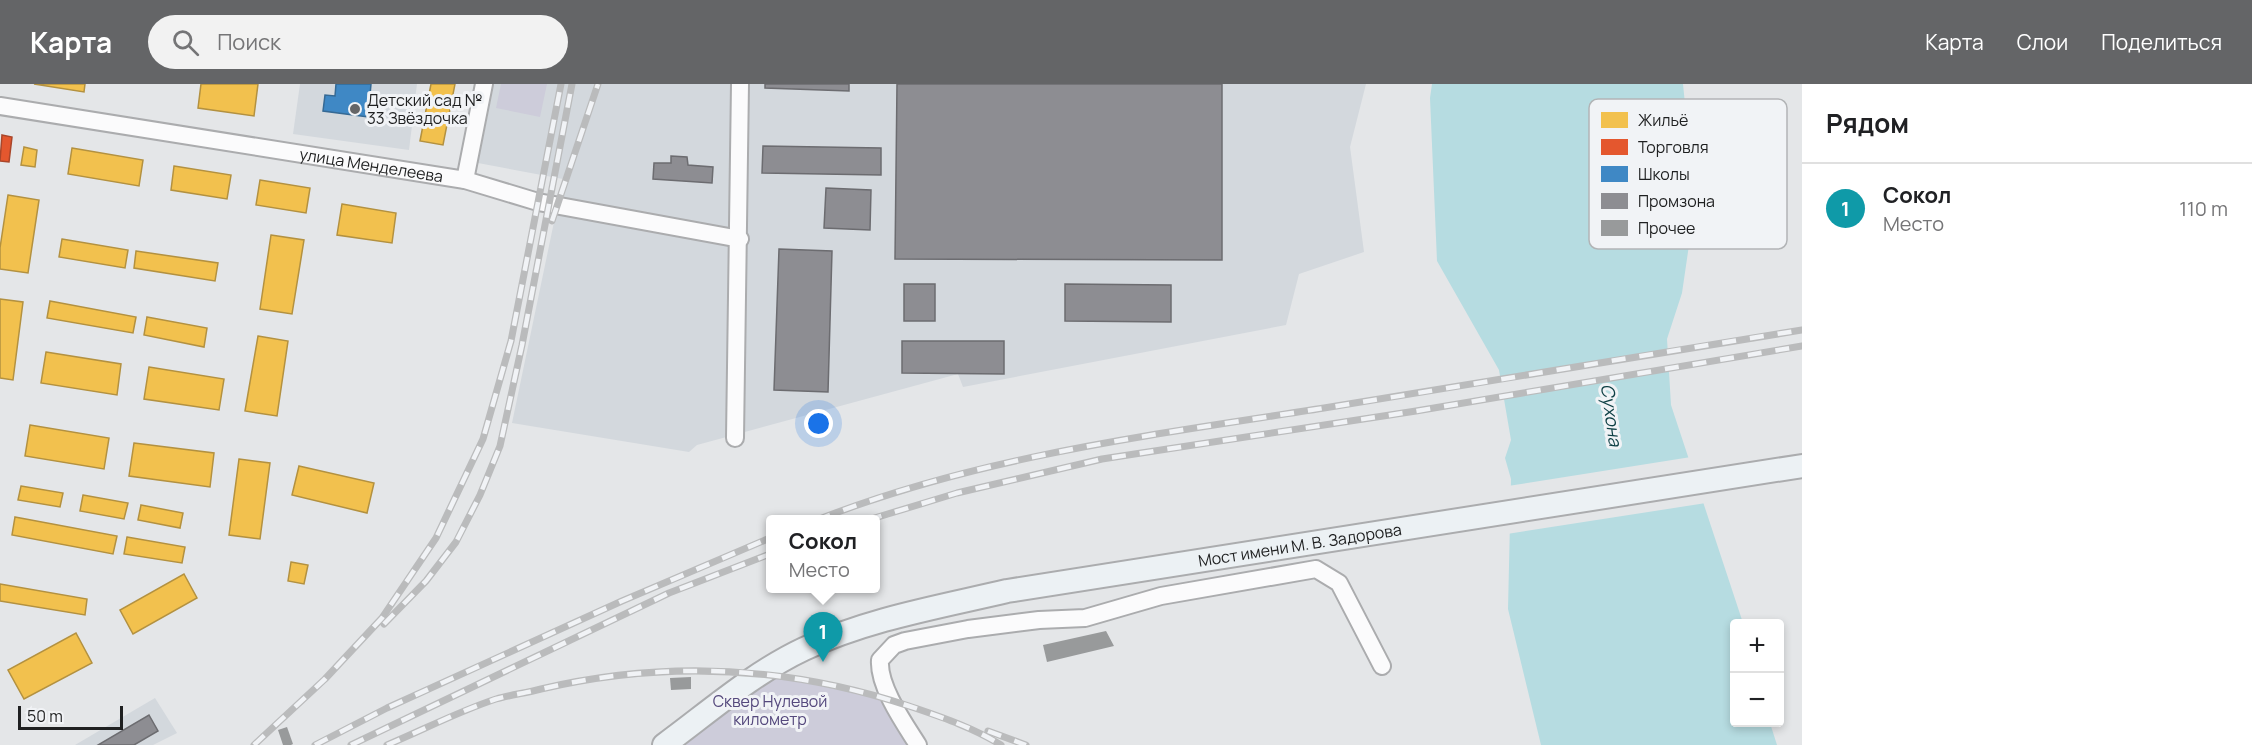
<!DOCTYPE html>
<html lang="ru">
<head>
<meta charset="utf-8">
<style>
  :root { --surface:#fff; --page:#f2f2f2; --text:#202124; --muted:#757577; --line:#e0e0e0; --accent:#646567 }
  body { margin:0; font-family:Manrope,sans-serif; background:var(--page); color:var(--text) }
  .controls { position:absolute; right:18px; bottom:18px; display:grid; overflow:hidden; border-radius:6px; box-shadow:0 3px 9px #0003 }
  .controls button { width:54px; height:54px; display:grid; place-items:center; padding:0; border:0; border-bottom:2px solid var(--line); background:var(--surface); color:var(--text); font:30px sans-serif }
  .scale { position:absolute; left:18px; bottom:15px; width:105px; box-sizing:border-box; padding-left:6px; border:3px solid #1f2021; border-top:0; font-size:16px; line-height:21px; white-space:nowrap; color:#1f2021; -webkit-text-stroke:4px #f1f3f6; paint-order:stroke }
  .you { position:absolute; left:819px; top:340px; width:21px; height:21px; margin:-15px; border:4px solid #fff; border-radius:50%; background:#1a73e8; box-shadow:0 0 0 9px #1a73e833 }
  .badge { display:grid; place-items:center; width:39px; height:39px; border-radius:50%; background:var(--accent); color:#fff; font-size:20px; font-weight:700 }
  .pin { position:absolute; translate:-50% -50px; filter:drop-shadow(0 2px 3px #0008) }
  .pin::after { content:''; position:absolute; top:32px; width:21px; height:18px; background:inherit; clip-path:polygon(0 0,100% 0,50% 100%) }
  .popup { position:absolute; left:766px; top:431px; width:114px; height:78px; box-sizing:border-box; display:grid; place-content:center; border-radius:6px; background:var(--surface); filter:drop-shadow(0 2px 4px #0005); font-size:20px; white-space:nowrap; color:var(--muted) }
  .popup b { font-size:22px; color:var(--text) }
  .popup::after { content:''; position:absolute; left:50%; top:100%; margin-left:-12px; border:12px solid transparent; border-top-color:var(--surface) }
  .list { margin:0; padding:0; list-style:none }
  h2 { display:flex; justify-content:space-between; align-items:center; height:78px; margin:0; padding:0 24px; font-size:26px }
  h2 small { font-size:20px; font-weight:400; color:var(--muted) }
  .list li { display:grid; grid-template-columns:39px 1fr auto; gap:18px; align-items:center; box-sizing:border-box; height:90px; padding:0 24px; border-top:2px solid var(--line) }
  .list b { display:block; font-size:22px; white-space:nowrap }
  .list p { margin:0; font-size:20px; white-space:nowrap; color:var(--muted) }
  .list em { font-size:20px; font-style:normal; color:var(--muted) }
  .icon { flex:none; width:33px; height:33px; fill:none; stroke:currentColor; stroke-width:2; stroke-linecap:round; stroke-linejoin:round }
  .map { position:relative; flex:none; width:1802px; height:661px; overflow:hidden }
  header { display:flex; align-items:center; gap:36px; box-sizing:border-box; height:84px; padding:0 30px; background:var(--accent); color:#fff }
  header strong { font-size:28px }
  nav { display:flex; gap:33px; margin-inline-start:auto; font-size:21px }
  .search { width:420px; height:54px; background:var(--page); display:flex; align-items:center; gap:15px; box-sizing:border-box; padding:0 21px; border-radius:33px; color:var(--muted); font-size:22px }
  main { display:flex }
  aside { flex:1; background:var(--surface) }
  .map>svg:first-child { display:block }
  .built { fill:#d3d8dd }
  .green { fill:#cdccda }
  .water { fill:#b6dce1 }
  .pier { fill:#e4e6e8 }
  .homes { fill:#f2c14e; stroke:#b39140; stroke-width:1.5 }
  .shops { fill:#e4572e; stroke:#a9462a; stroke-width:1.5 }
  .schools { fill:#3f88c5; stroke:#356994; stroke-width:1.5 }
  .industry { fill:#8d8d92; stroke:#6c6c70; stroke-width:1.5 }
  .building { fill:#989a9b }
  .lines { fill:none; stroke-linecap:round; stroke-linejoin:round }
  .minor-casing { stroke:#abacae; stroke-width:20 }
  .secondary-casing { stroke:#abacae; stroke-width:26 }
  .minor { stroke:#fbfbfc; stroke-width:16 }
  .secondary { stroke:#ecf1f4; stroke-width:22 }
  .rail-casing { stroke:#babbbc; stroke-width:7 }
  .rail { stroke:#f1f3f6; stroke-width:4.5; stroke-dasharray:14; stroke-linecap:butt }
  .poi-dot { fill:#646567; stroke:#f1f3f6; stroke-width:2 }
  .labels { text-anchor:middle; stroke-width:6; stroke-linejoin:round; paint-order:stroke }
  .poi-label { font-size:16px; fill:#1f2021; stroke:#f1f3f6; text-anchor:start }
  .street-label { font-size:16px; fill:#1f2021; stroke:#f1f3f6 }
  .park-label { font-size:16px; fill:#55497d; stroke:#f1f3f6 }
  .water-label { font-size:18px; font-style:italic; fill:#0d3f44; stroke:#f1f3f6 }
  .key { fill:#f1f3f6; stroke:#b2b4b6; stroke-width:1.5 }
  .key-label { font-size:16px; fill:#1f2021 }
</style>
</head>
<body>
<header>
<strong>Карта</strong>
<div class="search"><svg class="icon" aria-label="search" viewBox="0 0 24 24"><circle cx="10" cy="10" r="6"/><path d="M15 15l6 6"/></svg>Поиск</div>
<nav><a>Карта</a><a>Слои</a><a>Поделиться</a></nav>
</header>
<main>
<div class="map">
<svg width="1802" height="661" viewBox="0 0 1802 661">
  <rect width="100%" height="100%" fill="#e4e6e8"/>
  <g class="built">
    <path d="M300,0h117l-8,66 -116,-16z"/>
    <path d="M494,0h872l-16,63 14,105 -65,22 -13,51 -323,62 -5,-13 -261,71 -8,7 -177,-29 51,-244 -85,-16z"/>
    <path d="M155,614l22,35 -24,12h-78z"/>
  </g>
  <g class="green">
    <path d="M501,0h46l-7,33 -44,-9z"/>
    <path d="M761,589l70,11 61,17 26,44h-254z"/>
  </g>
  <path class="water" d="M1432,0h251l12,120 -13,89 -15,46 4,66 72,218 -9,1v98l36,1 7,22h-236l-33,-136 3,-130 -6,-21 6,-18 -12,-70 -62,-109 -7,-163z"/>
  <g class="pier">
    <path d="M1670,267l1,17 -171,29 -2,-17z"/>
    <path d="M1691,373l15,46 -199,31 1,-48z"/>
  </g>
  <g class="homes">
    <path d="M34,0h51l-1,8z"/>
    <path d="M201,0h57l-4,32 -56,-8z"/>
    <path d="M431,0h24l-12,61 -23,-4z"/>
    <path d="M24,63l13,3 -2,17 -14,-2z"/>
    <path d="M72,64l71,12 -4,26 -71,-12z"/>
    <path d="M174,82l57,9 -4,24 -56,-9z"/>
    <path d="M260,96l50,8 -4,25 -50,-8z"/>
    <path d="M8,111l31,5 -11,73 -28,-4v-21z"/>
    <path d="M342,120l54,9 -4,30 -55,-8z"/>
    <path d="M271,151l33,5 -12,74 -32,-5z"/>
    <path d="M62,155l66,11 -3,18 -66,-11z"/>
    <path d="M136,167l82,12 -3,18 -81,-13z"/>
    <path d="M0,215l23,3 -10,78 -13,-2z"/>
    <path d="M50,217l86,16 -3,16 -86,-15z"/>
    <path d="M147,233l60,11 -3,19 -60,-12z"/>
    <path d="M258,252l30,5 -11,75 -32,-5z"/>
    <path d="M46,268l75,12 -4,31 -76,-12z"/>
    <path d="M149,283l75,12 -5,31 -75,-11z"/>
    <path d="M30,341l79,13 -5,31 -79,-13z"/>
    <path d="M134,359l80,10 -4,34 -81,-11z"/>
    <path d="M239,375l31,4 -10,76 -31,-4z"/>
    <path d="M299,382l75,17 -7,30 -75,-18z"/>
    <path d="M21,402l42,7 -3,14 -42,-7z"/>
    <path d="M83,411l45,8 -4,16 -44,-8z"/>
    <path d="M141,421l42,8 -3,15 -42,-8z"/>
    <path d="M15,433l102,19 -4,18 -101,-19z"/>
    <path d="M127,453l58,10 -3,16 -58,-9z"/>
    <path d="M291,478l17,3 -4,19 -16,-3z"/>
    <path d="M184,490l13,24 -64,36 -13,-24z"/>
    <path d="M0,500l87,15 -2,16 -85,-14z"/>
    <path d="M76,549l16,30 -68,36 -16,-29z"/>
  </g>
  <path class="shops" d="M2,51l10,2 -3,25 -9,-1z"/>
  <path class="schools" d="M336,0h35l-3,33 -45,-6 2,-16 10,1z"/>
  <g class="industry">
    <path d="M765,0h84v7l-84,-3z"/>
    <path d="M897,0h325v176l-327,-1z"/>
    <path d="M763,62l118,2v27l-119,-2z"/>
    <path d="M671,72l16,1 1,8 25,2 -1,16 -59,-4 1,-16h17z"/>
    <path d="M826,104l45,2 -1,40 -46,-2z"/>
    <path d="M779,165l53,2 -4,141 -54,-2z"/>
    <rect x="904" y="200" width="31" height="37"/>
    <path d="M1065,200l106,1v37l-106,-1z"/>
    <path d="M902,257h102v33l-102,-1z"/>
    <path d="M149,631l9,16 -24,14h-36z"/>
  </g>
  <g class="building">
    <path d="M1106,547l8,15 -67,16 -4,-17z"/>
    <path d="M691,593v12l-20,1 -1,-12z"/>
    <path d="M287,643l6,17 -2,1h-8l-5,-15z"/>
  </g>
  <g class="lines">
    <g class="minor-casing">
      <g id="minor">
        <path id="s1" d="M0,22l465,74 73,22 202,37"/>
        <path d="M465,96l19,-96"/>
        <path d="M735,354l5,-354"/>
        <path d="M918,661c-14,-22 -40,-59 -38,-85l14,-15 11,-4 63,-12 71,-9 46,-2 76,-22 155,-27 23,14 43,83"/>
      </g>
    </g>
    <g class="secondary-casing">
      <g id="secondary">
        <path id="s2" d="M664,661c45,-33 89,-72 140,-96 64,-30 135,-42 203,-58l795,-125"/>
      </g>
    </g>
    <use href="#minor" class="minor"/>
    <use href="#secondary" class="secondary"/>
    <g class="rail-casing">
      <g id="rail">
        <path d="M552,137l46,-137"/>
        <path d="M817,436c162,-64 336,-85 507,-112 159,-25 318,-53 478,-78"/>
        <path d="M868,436l89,-27 145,-34 314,-48 386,-65"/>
        <path d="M384,540l42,-43 30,-39 24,-47 20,-49 22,-101 50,-261"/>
        <path d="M988,647l38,14"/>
        <path d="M254,661l71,-66 57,-61 54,-80 47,-99 28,-98 50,-257"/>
        <path d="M315,661l72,-37 235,-107 148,-63"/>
        <path d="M351,661l318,-152 101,-39"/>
        <path d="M387,661c36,-15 72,-34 109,-46 14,-4 30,-6 45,-10 124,-29 247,-23 368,17 32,11 63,21 92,39"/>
      </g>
    </g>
    <use href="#rail" class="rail"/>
  </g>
  <circle class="poi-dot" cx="355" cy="25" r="6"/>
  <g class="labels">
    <g class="poi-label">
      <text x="367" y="22">Детский сад №<tspan x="367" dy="18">33 Звёздочка</tspan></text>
    </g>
    <g class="street-label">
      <text dy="6" stroke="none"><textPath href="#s1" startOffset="376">улица Менделеева</textPath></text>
      <text dy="6" stroke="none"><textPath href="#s2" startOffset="678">Мост имени М. В. Задорова</textPath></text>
    </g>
    <g class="park-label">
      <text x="770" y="623">Сквер Нулевой<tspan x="770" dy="18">километр</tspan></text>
    </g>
    <g class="water-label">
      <text transform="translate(1611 331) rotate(82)" y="6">Сухона</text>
    </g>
  </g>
  <rect x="1589" y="15" width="198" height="150" rx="9" class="key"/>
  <rect x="1601" y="28" width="27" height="16" fill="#f2c14e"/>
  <rect x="1601" y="55" width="27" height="16" fill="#e4572e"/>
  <rect x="1601" y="82" width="27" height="16" fill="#3f88c5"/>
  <rect x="1601" y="109" width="27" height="16" fill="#8d8d92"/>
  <rect x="1601" y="136" width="27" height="16" fill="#989a9b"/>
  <g class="key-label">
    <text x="1638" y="42">Жильё</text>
    <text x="1638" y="69">Торговля</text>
    <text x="1638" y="96">Школы</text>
    <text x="1638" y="123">Промзона</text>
    <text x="1638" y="150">Прочее</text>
  </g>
</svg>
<div class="controls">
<button>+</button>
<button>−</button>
</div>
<div class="scale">50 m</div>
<div class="you"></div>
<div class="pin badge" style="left:823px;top:578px;background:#0f9aa8">1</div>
<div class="popup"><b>Сокол</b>Место</div>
</div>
<aside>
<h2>Рядом<small></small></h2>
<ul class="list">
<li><span class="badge" style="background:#0f9aa8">1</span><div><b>Сокол</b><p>Место</p></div><em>110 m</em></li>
</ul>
</aside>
</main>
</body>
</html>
